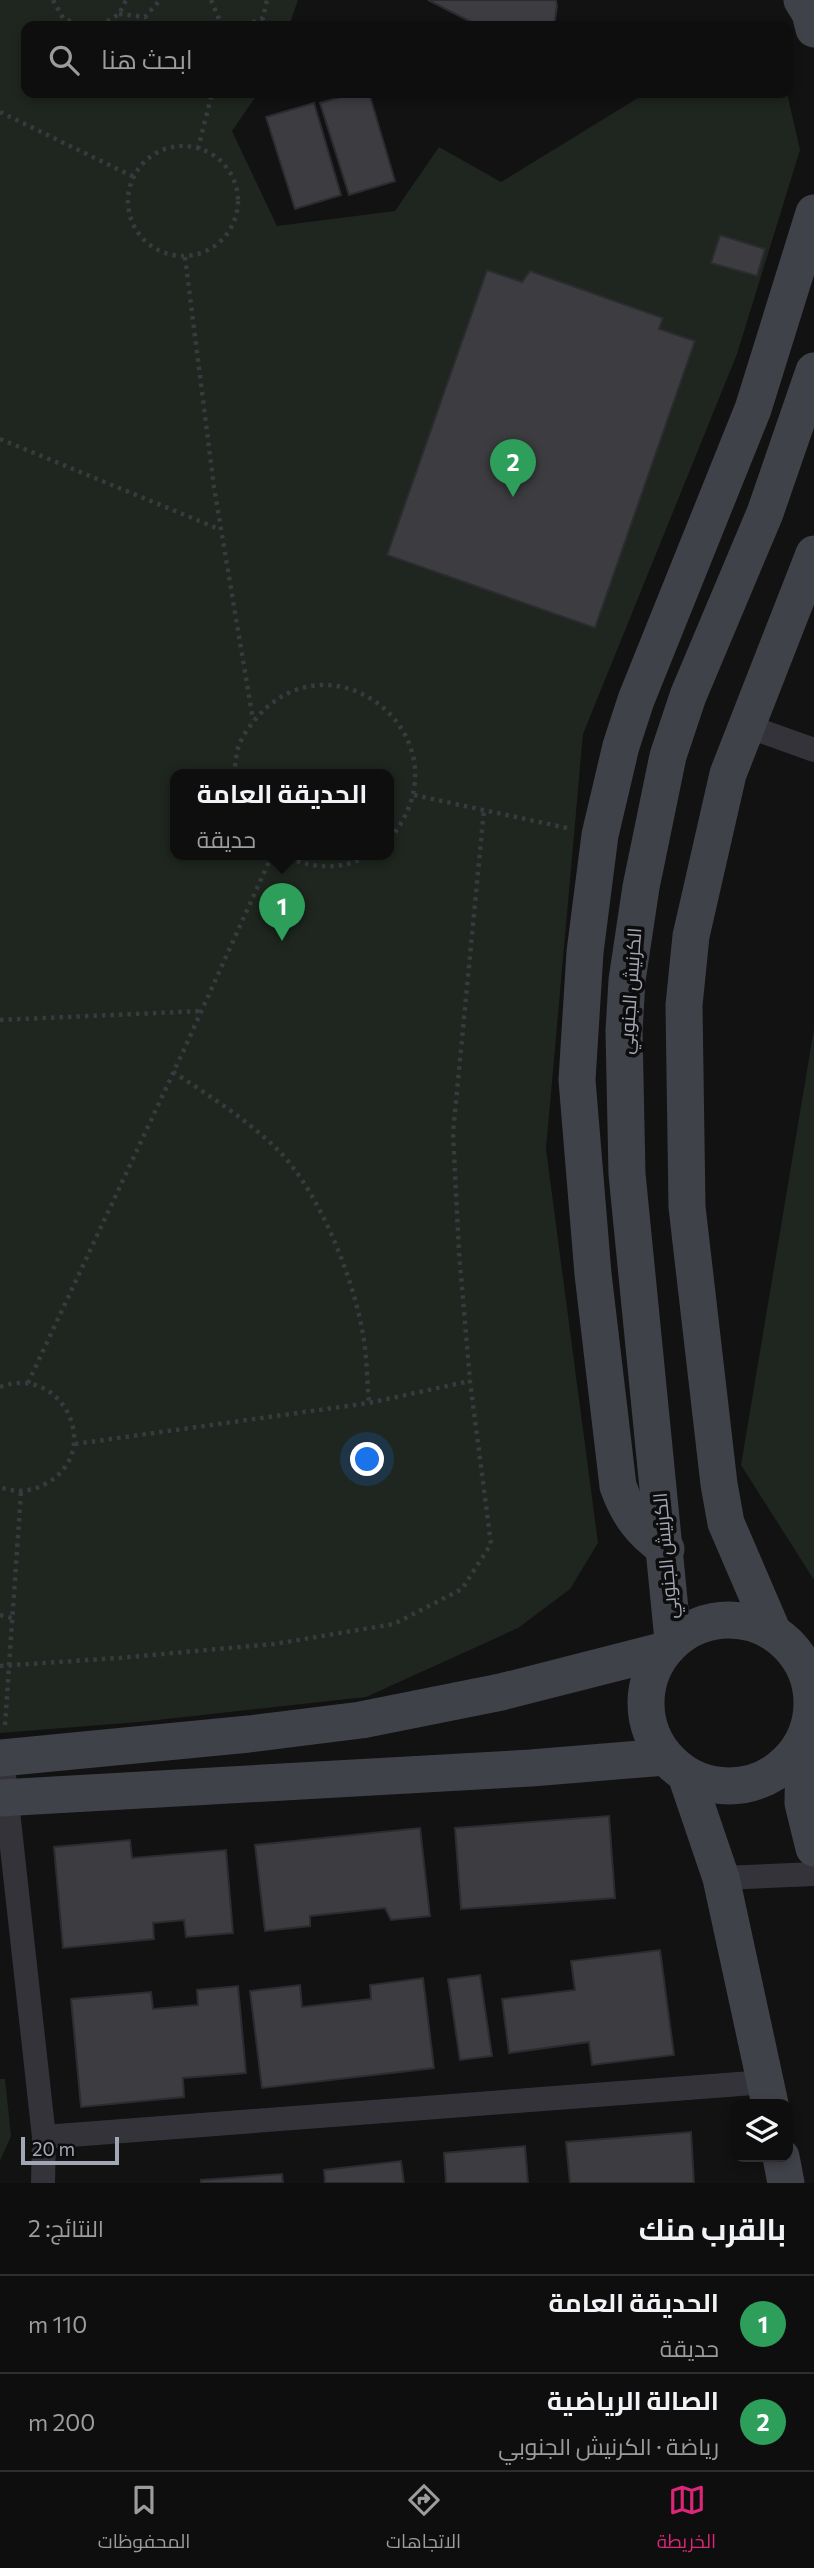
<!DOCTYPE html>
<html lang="ar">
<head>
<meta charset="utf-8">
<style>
  :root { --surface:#0e0e0e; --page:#1c1c1c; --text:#f1f3f6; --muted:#9b9c9e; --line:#2e2e2e; --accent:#db2777 }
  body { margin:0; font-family:Commissioner,Cairo,sans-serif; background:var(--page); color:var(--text); direction:rtl }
  .controls { position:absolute; right:21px; bottom:21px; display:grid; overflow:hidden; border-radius:14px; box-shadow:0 4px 10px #0003 }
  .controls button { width:63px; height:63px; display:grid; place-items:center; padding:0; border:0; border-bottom:2px solid var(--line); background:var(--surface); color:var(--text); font:35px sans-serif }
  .scale { position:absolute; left:21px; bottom:18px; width:98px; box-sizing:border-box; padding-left:7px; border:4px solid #a2a7b5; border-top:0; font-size:19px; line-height:24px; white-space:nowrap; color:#a2a7b5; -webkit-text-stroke:5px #0d0d0e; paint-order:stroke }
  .you { position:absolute; left:368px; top:1460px; width:24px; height:24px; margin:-18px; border:5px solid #fff; border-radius:50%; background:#1a73e8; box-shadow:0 0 0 10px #1a73e833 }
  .badge { display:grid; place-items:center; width:46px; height:46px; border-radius:50%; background:var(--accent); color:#fff; font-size:23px; font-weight:700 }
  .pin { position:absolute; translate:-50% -58px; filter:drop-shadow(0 2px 4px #0008) }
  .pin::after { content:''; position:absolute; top:37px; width:24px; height:21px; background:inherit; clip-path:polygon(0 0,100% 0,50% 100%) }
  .popup { position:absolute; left:170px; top:769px; width:224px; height:91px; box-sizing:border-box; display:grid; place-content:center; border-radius:14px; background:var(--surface); filter:drop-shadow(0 2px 5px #0005); font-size:23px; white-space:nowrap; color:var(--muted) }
  .popup b { font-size:26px; color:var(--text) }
  .popup::after { content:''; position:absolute; left:50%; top:100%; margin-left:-14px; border:14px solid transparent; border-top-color:var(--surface) }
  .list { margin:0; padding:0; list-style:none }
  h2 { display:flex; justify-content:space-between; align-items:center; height:91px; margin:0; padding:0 28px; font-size:30px }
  h2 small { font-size:23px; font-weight:400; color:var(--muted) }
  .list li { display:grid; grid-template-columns:46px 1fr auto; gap:21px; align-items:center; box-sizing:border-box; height:98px; padding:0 28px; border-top:2px solid var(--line) }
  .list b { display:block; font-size:26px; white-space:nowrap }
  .list p { margin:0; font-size:23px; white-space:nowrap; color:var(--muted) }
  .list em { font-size:23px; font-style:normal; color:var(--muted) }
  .icon { flex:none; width:38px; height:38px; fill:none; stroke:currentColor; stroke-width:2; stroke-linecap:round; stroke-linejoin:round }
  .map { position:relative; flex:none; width:814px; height:2183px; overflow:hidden; direction:ltr }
  .search { position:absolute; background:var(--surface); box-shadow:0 4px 10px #0003; left:21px; right:21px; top:21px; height:77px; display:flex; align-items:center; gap:18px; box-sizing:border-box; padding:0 24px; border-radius:14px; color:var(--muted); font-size:26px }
  .sheet { height:287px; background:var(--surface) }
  nav { display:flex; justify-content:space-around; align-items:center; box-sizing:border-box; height:98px; border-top:2px solid var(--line); background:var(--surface); font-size:19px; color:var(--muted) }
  nav a { display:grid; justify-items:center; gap:4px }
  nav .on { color:var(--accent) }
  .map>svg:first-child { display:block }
  .green { fill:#1e261f; fill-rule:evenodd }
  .building { fill:#3c3c41; stroke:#2c2c30; stroke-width:2 }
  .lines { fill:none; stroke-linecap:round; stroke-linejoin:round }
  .path { stroke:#383a40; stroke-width:4.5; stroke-dasharray:3.5 5; stroke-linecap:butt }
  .street { stroke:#333339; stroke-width:24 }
  .secondary { stroke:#404249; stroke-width:37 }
  .labels { text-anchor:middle; stroke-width:7; stroke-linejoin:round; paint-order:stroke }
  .street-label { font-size:19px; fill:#a2a7b5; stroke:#0d0d0e }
</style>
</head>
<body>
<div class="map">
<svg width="814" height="2183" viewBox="0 0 814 2183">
  <rect width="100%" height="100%" fill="#121213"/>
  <g class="green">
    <path d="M0,0h298l-9,26h-263v67h232l-26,38 45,95 118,-15 44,-64 62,35 145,-89h141l13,57 -63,204 -154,380 -37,415 52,394 -28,46 -52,39 -152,69 -227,25 -139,11zM175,775h214v80h-214z"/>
    <path d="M814,1029v551l-73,-115z"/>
    <path d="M0,2079h5l6,57 -11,25z"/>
  </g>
  <g class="building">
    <path d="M428,0h128l1,6 -3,20h-75z"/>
    <path d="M354,93h15l26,88 -46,14 -29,-92z"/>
    <path d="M314,103l27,92 -46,14 -29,-92z"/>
    <path d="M720,235l45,14 -8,27 -46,-13z"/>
    <path d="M487,270l35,12 8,-11 133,47 -4,11 36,12 -100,287 -208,-73z"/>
    <path d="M609,1816l6,82 -154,11 -6,-81z"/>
    <path d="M420,1828l10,88 -39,4 -6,-12 -75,8v10l-45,5 -10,-86z"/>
    <path d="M130,1840l2,18 94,-8 7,83 -47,4 -2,-17 -31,3 1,16 -91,9 -9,-101z"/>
    <path d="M660,1950l14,105 -82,10 -3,-23 -80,11 -7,-54 73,-9 -4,-29z"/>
    <path d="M480,1975l12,81 -32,4 -12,-81z"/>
    <path d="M423,1978l11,90 -172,20 -12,-97 50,-6 2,22 69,-8 -1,-14z"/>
    <path d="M238,1986l8,87 -63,5 1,19 -103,10 -10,-108 80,-7 2,17 45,-4 -1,-15z"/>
    <path d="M691,2132l3,51h-124l-4,-41z"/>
    <path d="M525,2146l3,37h-82l-2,-30z"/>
    <path d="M401,2161l3,22h-79l-1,-13z"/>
    <path d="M282,2174l1,9h-82v-3z"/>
  </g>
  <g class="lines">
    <g class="path">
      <path d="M53,0l10,18 17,8"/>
      <path d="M211,0l11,26"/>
      <path d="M119,14l26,3 15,-17"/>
      <path d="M100,26l19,-12 7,-14"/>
      <path d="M245,26l18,-8 4,-18"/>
      <path d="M0,112l134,65"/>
      <circle cx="183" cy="201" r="55"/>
      <path d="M198,149l14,-56"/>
      <path d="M185,257l29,230 39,233"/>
      <path d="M0,439l219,90"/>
      <path d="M234,775c1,-9 2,-18 4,-27 5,-15 16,-28 27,-39 79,-73 205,35 124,131"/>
      <path d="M414,795l153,33"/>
      <path d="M281,855c28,13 60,17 87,0"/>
      <path d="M0,1020l201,-9"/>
      <path d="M173,1072c37,24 76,49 107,80 40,42 73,125 83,182 4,23 4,47 6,69"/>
      <path d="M28,1383l154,-329 90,-199"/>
      <path d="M0,1387c61,-24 105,63 47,96 -15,9 -32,10 -47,4"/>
      <path d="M75,1444l294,-41 101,-22"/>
      <path d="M0,1615l12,3"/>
      <path d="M0,1666l118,-8 156,-14 120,-20 68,-35 29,-45 -21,-163 -11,-129 -6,-119 31,-323"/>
      <path d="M5,1725l16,-233"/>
    </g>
    <g class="street">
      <path d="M747,726l67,24"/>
      <path d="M801,1659l13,1"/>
      <path d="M2,1757l42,380 -1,46"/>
      <path d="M721,1878l93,-4"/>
      <path d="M44,2137l722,-55"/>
    </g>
    <g class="secondary">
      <path d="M802,0l8,13 4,16"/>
      <path d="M666,1549c-25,-17 -38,-35 -48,-63l-25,-212 -16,-194 8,-128 15,-117 21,-89 15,-46 117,-291 61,-196"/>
      <circle cx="729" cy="1703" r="83"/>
      <path d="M772,1630l-46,-107 -7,-39 -32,-277 -3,-202 7,-69 37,-162 86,-220"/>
      <path d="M673,1640l-46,-466 -3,-143 3,-51 14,-93 27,-131 20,-60 77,-183 49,-142"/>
      <path d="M804,1742l-1,61 11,45"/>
      <path d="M0,1758l249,-24 112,-14 140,-28 161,-41"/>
      <path d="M686,1775l35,103 49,226"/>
      <path d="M0,1798l531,-30 134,-11"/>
      <path d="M781,2157l5,26"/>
    </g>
  </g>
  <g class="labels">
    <g class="street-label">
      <text transform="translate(630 991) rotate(-86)" y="7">الكرنيش الجنوبي</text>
      <text transform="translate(665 1556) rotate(-95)" y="7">الكرنيش الجنوبي</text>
    </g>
  </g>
</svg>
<div class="controls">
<button><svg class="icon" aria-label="layers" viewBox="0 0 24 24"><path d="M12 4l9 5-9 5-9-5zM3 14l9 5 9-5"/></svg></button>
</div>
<div class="scale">20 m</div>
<div class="you"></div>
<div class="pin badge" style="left:282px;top:941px;background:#2e9e5b">1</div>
<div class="popup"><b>الحديقة العامة</b>حديقة</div>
<div class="pin badge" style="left:513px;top:497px;background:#2e9e5b">2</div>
<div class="search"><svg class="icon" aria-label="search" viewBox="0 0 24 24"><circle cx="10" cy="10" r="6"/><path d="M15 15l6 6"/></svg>ابحث هنا</div>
</div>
<section class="sheet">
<h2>بالقرب منك<small>النتائج: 2</small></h2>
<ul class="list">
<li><span class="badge" style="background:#2e9e5b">1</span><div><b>الحديقة العامة</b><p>حديقة</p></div><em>110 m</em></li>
<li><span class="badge" style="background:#2e9e5b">2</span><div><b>الصالة الرياضية</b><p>رياضة · الكرنيش الجنوبي</p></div><em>200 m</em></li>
</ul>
</section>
<nav>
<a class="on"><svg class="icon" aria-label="map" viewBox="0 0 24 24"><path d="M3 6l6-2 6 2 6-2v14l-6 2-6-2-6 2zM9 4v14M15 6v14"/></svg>الخريطة</a>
<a><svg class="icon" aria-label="directions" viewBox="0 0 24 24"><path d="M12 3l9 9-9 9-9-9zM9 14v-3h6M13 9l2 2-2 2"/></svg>الاتجاهات</a>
<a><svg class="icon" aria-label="saved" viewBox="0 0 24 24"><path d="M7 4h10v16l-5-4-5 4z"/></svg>المحفوظات</a>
</nav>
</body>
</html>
